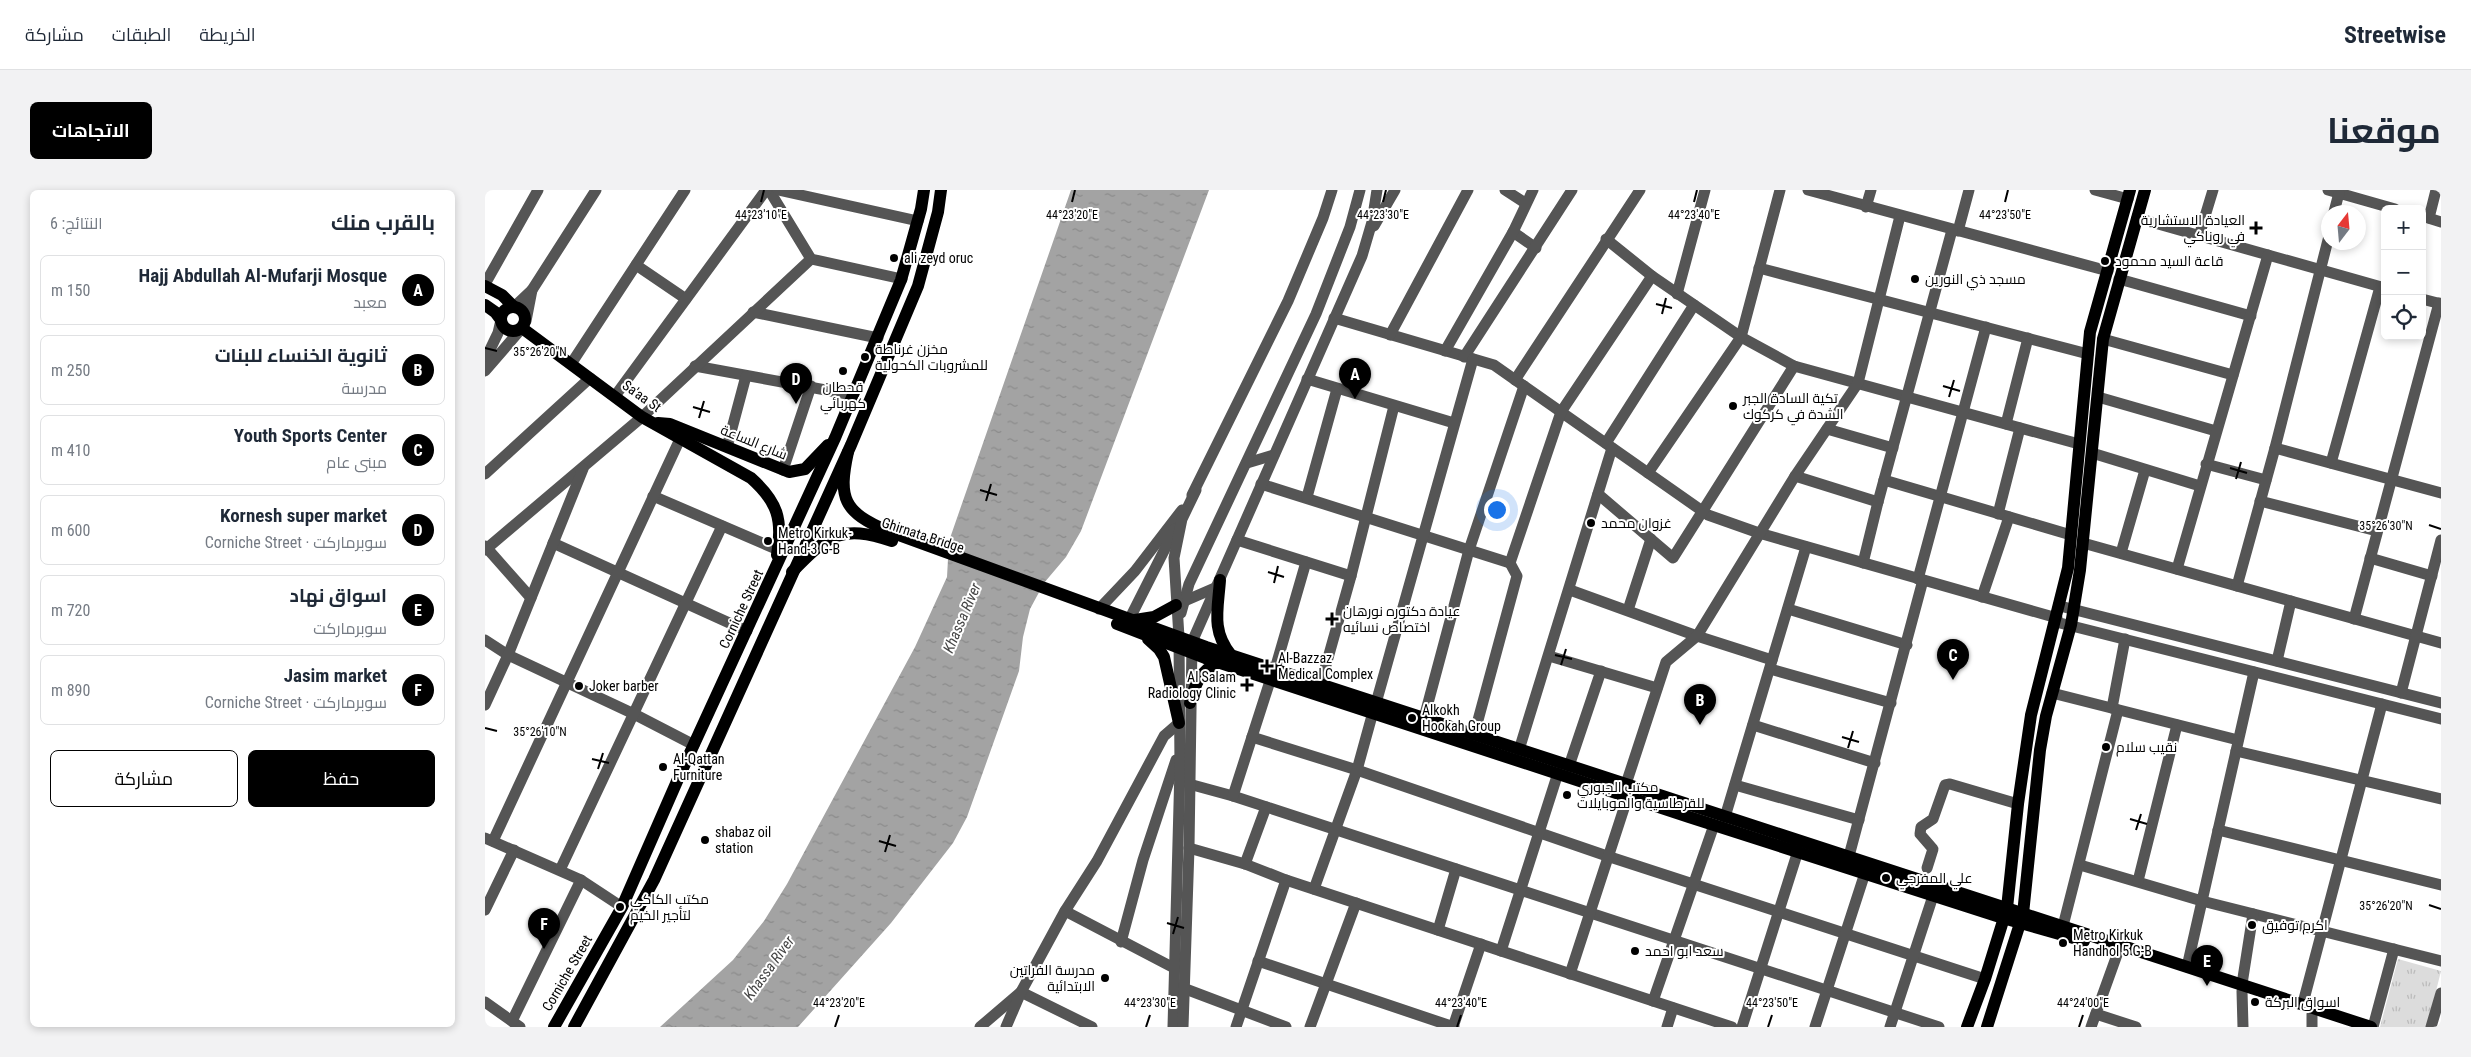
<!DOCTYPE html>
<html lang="ar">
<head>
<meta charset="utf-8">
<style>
  :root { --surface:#fff; --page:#f2f2f3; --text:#1f2937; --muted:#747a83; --line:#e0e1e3; --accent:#000 }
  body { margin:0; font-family:"Roboto Condensed",Cairo,sans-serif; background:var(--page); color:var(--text); direction:rtl }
  .controls { position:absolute; right:15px; top:15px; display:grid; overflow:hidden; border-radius:8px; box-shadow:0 2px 8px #0003 }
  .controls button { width:45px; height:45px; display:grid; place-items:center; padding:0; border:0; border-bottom:1px solid var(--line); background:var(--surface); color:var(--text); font:25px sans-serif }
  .compass { position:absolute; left:1836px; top:15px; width:45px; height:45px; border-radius:50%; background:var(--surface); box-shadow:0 2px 8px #0003; rotate:16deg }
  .you { position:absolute; left:1011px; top:319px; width:18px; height:18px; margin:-12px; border:4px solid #fff; border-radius:50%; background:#1a73e8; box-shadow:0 0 0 8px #1a73e833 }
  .badge { display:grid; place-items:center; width:32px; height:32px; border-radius:50%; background:var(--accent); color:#fff; font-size:16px; font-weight:700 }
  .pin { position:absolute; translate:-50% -41px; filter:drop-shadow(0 1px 2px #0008) }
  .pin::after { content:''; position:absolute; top:26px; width:18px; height:15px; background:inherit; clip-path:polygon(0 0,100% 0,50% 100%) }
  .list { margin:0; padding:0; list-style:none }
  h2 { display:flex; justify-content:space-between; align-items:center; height:65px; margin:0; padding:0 20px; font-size:21px }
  h2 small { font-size:16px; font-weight:400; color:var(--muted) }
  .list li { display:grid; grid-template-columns:32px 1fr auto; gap:15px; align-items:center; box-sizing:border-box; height:70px; margin:0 10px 10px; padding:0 10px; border:1px solid var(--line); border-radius:8px }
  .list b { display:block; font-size:19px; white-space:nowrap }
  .list p { margin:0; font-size:16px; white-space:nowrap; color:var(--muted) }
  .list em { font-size:16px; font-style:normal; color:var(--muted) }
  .actions { display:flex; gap:10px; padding:15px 20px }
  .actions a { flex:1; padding:11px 0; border:1px solid var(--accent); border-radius:8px; text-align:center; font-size:18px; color:var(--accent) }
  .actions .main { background:var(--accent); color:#fff }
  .icon { flex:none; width:28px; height:28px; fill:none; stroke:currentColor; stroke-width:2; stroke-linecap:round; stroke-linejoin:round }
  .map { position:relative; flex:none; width:1956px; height:837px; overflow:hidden; direction:ltr; border-radius:8px }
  header { display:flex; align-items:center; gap:30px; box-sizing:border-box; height:70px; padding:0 25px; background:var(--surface); border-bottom:1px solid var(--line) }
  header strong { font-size:24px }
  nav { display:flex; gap:28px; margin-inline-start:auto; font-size:18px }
  .intro { display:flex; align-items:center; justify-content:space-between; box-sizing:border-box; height:120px; padding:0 30px }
  h1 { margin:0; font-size:35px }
  .button { padding:12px 22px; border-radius:8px; background:var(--accent); color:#fff; font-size:18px; font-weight:700 }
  main { display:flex; gap:30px; padding:0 30px }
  aside { flex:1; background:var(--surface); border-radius:8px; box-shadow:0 2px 8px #0003 }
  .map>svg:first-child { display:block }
  .park { fill:url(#park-tufts) }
  .water { fill:url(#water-ripples) }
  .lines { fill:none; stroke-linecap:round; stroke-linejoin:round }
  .minor { stroke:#555; stroke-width:11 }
  .major { stroke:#000; stroke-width:12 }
  .ticks { fill:none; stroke:#000; stroke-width:2 }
  .poi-dot { fill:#000; stroke:#fff; stroke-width:2 }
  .labels { text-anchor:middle; stroke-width:4; stroke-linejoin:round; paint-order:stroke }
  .poi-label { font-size:14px; fill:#000; stroke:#fff; text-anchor:start }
  .street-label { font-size:14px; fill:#000; stroke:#fff }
  .water-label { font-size:15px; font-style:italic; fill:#444; stroke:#fff }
  .ticks-label { font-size:12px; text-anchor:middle; fill:#000; stroke:#fff; stroke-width:4; stroke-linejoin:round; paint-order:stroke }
</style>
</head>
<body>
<header>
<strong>Streetwise</strong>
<nav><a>الخريطة</a><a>الطبقات</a><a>مشاركة</a></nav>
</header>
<div class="intro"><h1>موقعنا</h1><a class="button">الاتجاهات</a></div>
<main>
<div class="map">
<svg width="1956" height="837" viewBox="0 0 1956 837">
  <defs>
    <pattern id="park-tufts" width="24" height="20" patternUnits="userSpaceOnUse" patternTransform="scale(1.25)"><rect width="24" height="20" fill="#dcdcdc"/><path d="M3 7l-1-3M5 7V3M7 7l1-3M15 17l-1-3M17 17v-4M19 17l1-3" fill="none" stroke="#bbb"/></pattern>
    <pattern id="water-ripples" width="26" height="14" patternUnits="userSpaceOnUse" patternTransform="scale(1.25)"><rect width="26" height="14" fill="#a3a3a3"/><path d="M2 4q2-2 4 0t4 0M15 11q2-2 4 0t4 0" fill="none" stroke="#8b8b8b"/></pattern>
  </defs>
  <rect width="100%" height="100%" fill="#fff"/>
  <path class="park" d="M1913,769l43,12 -14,56h-47z"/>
  <path class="water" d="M586,0h138l-128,341 -15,26 -22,26 -14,26 -7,28 -4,34 -52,146 -14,26 -62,80 -93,104h-138l73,-67 31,-39 23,-37 128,-237 32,-70 2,-36z"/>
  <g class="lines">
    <g class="minor">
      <path d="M284,0l42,69 91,20"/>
      <path d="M293,0l140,31"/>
      <path d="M1020,0l20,13"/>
      <path d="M1323,0l300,81"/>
      <path d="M1610,0l33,9"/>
      <path d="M1843,0l67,19"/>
      <path d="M1381,17l5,-17"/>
      <path d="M1849,22l5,-19"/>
      <path d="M1937,26l19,6"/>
      <path d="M1652,28l248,70"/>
      <path d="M1944,28l7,-28"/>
      <path d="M889,36l21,-36"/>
      <path d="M1473,41l11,-41"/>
      <path d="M1028,42l23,16"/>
      <path d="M1714,46l14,-46"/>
      <path d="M1121,49l46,37 89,61 53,29 285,78"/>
      <path d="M151,75l50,34"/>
      <path d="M1274,78l329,86"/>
      <path d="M1634,89l132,37"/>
      <path d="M0,94l53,-94"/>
      <path d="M47,100l64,-100"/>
      <path d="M1192,104l28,-104"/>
      <path d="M1937,109l19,5"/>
      <path d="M29,117l18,-17 -6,31"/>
      <path d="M268,122l125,26"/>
      <path d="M849,128l160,47 214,150 51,18 298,85"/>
      <path d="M905,145l78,-145"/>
      <path d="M1618,149l130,36"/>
      <path d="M960,161l68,-119 20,-42"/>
      <path d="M979,167l108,-167"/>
      <path d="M0,170l13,-27 3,-13"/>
      <path d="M86,174l114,-174"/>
      <path d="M210,176l158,29"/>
      <path d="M0,181l37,-43"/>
      <path d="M822,189l147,44"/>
      <path d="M1030,190l125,-190"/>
      <path d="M130,206l151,-206"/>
      <path d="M1613,207l118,34"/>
      <path d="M1521,234l22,-86"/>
      <path d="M1342,239l66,19"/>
      <path d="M1121,253l88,-138"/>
      <path d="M242,257l19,-71"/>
      <path d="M1790,258l166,45"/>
      <path d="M1607,263l108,33"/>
      <path d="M762,273l27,-8"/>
      <path d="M1846,273l49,-176"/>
      <path d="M1721,274l60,16"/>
      <path d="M298,280l28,-84"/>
      <path d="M1163,283l93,-136 39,-147"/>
      <path d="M0,284l105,-96"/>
      <path d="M1310,286l83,26"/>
      <path d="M1399,290l187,55"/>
      <path d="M776,294l249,79"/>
      <path d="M1113,304l75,64 121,-192"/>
      <path d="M707,305l96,-194 35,-83 9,-28"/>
      <path d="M168,306l130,56"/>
      <path d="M822,307l30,-108"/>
      <path d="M1775,311l117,30"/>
      <path d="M1513,324l22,-86"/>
      <path d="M752,350l114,36"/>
      <path d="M68,353l194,88"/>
      <path d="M1598,353l358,100"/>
      <path d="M0,356l46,52"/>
      <path d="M0,360l157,-133 169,-158"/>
      <path d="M1636,363l24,-83"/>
      <path d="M1885,368l62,18"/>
      <path d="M1378,373l15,-61 74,-272"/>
      <path d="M1692,379l91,-314"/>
      <path d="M1433,389l68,-252"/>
      <path d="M1752,396l38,-138 54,-212"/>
      <path d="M1085,400l127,46 75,24"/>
      <path d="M1497,407l27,-80"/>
      <path d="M695,413l37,-16"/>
      <path d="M1575,416l381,97"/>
      <path d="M614,419l36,-38 47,-61"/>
      <path d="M1303,419l119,36"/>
      <path d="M1143,420l23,-71"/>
      <path d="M696,423l8,-29 127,-270 34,-87 10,-37"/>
      <path d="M1869,429l85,-316"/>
      <path d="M644,430l46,-91"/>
      <path d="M1571,432l385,97"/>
      <path d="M0,450l23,15 126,59 60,31"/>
      <path d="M1064,466l108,32"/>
      <path d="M1792,471l14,-60"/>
      <path d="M790,479l31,-107"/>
      <path d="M1285,479l121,34"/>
      <path d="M836,493l30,-107 43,-170"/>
      <path d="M1567,503l186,47"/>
      <path d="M1916,503l40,-153"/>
      <path d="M891,513l97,-344"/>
      <path d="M0,515l23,-50 75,-186"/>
      <path d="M1627,518l13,-69"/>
      <path d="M939,528l45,-168 55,-164"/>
      <path d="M1268,535l122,38"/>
      <path d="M989,545l43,-159 -7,-13 51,-151 91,-136"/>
      <path d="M767,547l105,33 250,86 378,123"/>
      <path d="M1034,560l93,-302"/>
      <path d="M1751,561l205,48"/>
      <path d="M1084,576l32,-95"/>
      <path d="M704,594l44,12 706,231"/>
      <path d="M1141,594l40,-122 31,-26 98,-160 63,-93 42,-167"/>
      <path d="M1250,595l124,35"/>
      <path d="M748,606l38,-118"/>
      <path d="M1240,627l81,-270"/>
      <path d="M1733,640l223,55"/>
      <path d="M0,648l96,42 41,27"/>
      <path d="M8,651l187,-402"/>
      <path d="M704,658l56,16 41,16 446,147"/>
      <path d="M1364,666l74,-276"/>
      <path d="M760,674l21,-57"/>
      <path d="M1595,675l122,36 239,60"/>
      <path d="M1442,678l6,-19 -13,-15 1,-7 12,-8 12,-34 5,-1 68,20"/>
      <path d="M75,680l162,-344"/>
      <path d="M1653,691l39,-156"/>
      <path d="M829,699l43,-119 16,-58"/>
      <path d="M0,720l29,-60"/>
      <path d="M580,721l109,57"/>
      <path d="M1578,736l55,-216"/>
      <path d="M953,740l18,-61"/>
      <path d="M636,752l22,-82 33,-100"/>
      <path d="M1016,761l57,-178"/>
      <path d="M773,771l196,66"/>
      <path d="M1702,777l67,-295"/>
      <path d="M1085,784l58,-178"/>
      <path d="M1757,794l11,-70"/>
      <path d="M698,798l103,39"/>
      <path d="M1757,801l1,36"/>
      <path d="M1168,811l61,-176"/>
      <path d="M0,812l35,25"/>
      <path d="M1818,813l79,-299"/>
      <path d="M1611,824l40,13"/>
      <path d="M1827,824v13"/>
      <path d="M27,831l69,-141"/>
      <path d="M495,837l41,-35 71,35"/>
      <path d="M521,837l15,-35 44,-81 32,-50 67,-125 15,-13"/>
      <path d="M688,837l7,-259 -1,-131 -5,-79 8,-39 14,-29"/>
      <path d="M698,837l6,-179 3,-206 170,-386 10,-34 5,-32"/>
      <path d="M751,837l50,-147"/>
      <path d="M825,837l46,-124"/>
      <path d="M968,837l28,-83"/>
      <path d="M1182,837l6,-19"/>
      <path d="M1257,837l56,-176"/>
      <path d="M1330,837l50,-154"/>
      <path d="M1405,837l43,-131"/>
      <path d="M1606,837l27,-75"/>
      <path d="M1888,837l21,-78"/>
      <path d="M1946,837l10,-34"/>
    </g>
    <g class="major">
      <path d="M0,96l17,9 12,12"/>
      <path d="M0,115l10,7 6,8"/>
      <circle cx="28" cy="129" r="12"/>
      <path d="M37,138l120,89 109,61c27,24 32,42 26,77"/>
      <path d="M173,233l12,1 119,48 16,-3 23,-24"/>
      <path d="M363,262c-10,46 -5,60 40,79l318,116 1165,380"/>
      <path d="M307,382c36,-37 49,-48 100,-31"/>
      <path d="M735,390c-2,29 -9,51 11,75"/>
      <path d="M650,430l19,-3 22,-12"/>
      <path d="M632,434l88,34 484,159 314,101 81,23"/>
      <path d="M663,449l11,10 5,8 15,66"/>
      <path d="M705,513c5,-19 10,-32 29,-41"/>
      <path d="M69,837l68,-120 56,-128 157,-341 66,-158 20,-71 3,-19"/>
      <path d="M89,837l80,-147 197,-435 67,-159 20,-74 3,-22"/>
      <path d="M1482,837l18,-48 22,-71 11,-104 13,-89 37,-147 22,-236 40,-142"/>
      <path d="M1502,837l36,-113 17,-164 6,-34 25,-91 9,-55 23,-231 42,-149"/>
    </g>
  </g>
  <path class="ticks" d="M276,12l3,-12M587,12l3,-12M898,12l3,-12M1209,12l3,-12M1520,12l3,-12M1171,114l16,4M1177,124l4,-16M0,158l12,3M1458,196l17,5M1464,207l5,-17M208,217l17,5M214,228l5,-17M1745,278l17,5M1751,289l5,-17M495,300l17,5M501,311l5,-17M1944,335l12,4M783,382l16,5M789,393l4,-17M1070,465l17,4M1076,475l5,-16M0,538l12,3M1357,547l17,5M1363,558l5,-17M107,569l17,4M113,579l5,-16M1645,629l17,5M1651,640l5,-16M394,651l17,5M400,662l5,-17M1944,715l12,4M682,733l17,5M688,744l5,-17M350,837l4,-12M661,837l4,-12M972,837l4,-12M1283,837l4,-12M1594,837l4,-12"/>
  <g class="poi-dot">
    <path d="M1768.5 30.5h5v5h5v5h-5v5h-5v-5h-5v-5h5z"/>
    <circle cx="409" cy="68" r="5"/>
    <circle cx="1620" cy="71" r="5"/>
    <circle cx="1430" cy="89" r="5"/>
    <circle cx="380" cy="167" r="5"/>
    <circle cx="358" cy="181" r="5"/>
    <circle cx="1248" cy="216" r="5"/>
    <circle cx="1106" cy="333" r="5"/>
    <circle cx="283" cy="351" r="5"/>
    <path d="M844.5 421.5h5v5h5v5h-5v5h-5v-5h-5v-5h5z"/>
    <path d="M779.5 468.5h5v5h5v5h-5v5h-5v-5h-5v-5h5z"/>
    <path d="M759.5 487.5h5v5h5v5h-5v5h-5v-5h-5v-5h5z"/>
    <circle cx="94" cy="496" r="5"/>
    <circle cx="927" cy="528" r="5"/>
    <circle cx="1621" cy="557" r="5"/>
    <circle cx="178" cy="577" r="5"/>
    <circle cx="1082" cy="605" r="5"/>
    <circle cx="220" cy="650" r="5"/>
    <circle cx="1401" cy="688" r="5"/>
    <circle cx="135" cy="717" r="5"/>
    <circle cx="1767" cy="735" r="5"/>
    <circle cx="1578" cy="753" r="5"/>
    <circle cx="1150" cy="761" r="5"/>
    <circle cx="620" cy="788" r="5"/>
    <circle cx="1770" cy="812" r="5"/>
  </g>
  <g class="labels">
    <g class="poi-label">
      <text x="1760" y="35" text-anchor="end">العيادة الاستشارية<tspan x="1760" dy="16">في روناكي</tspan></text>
      <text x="419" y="73">ali zeyd oruc</text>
      <text x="1630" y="76">قاعة السيد محمود</text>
      <text x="1440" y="94">مسجد ذي النورين</text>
      <text x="390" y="164">مخزن غرناطة<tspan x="390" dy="16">للمشروبات الكحولية</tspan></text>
      <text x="358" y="202" text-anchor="middle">قحطان<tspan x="358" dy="16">كهربائي</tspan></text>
      <text x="1258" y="213">تكية السادة الجبر<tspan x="1258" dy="16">الشدة في كركوك</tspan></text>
      <text x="1116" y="338">غزوان محمد</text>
      <text x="293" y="348">Metro Kirkuk-<tspan x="293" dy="16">Hand-3 G-B</tspan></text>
      <text x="858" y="426">عيادة دكتوره نورهان<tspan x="858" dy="16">اختصاص نسائيه</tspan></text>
      <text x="793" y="473">Al-Bazzaz<tspan x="793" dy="16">Medical Complex</tspan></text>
      <text x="751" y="492" text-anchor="end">Al Salam<tspan x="751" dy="16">Radiology Clinic</tspan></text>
      <text x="104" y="501">Joker barber</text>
      <text x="937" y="525">Alkokh<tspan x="937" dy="16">Hookah Group</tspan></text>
      <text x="1631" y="562">نقيب سلام</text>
      <text x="188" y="574">Al-Qattan<tspan x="188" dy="16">Furniture</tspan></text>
      <text x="1092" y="602">مكتب الجبوري<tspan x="1092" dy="16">للقرطاسية والموبايلات</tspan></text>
      <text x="230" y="647">shabaz oil<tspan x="230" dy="16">station</tspan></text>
      <text x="1411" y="693">علي المفرجي</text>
      <text x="145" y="714">مكتب الكاكي<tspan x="145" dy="16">لتأجير الخيم</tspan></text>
      <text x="1777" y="740">اكرم توفيق</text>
      <text x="1588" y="750">Metro Kirkuk<tspan x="1588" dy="16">Handhol 5 G-B</tspan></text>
      <text x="1160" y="766">سعد ابو احمد</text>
      <text x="610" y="785" text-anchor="end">مدرسة الفراتين<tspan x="610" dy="16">الابتدائية</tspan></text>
      <text x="1780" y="817">اسواق البركة</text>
    </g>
    <g class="street-label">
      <text transform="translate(157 206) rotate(35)" y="5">Sa'aa St</text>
      <text transform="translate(269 252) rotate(22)" y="5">شارع الساعة</text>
      <text transform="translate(438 345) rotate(18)" y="5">Ghirnata Bridge</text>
      <text transform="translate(256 419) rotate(-65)" y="5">Corniche Street</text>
      <text transform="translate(82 783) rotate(-60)" y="5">Corniche Street</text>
    </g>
    <g class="water-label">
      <text transform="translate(477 428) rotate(-67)" y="5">Khassa River</text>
      <text transform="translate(284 778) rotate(-54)" y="5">Khassa River</text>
    </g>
  </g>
  <g class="ticks-label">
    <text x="276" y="29">44°23'10"E</text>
    <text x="587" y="29">44°23'20"E</text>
    <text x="898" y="29">44°23'30"E</text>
    <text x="1209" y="29">44°23'40"E</text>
    <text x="1520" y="29">44°23'50"E</text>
    <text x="55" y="166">35°26'20"N</text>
    <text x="1901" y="340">35°26'30"N</text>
    <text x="55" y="546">35°26'10"N</text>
    <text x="1901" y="720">35°26'20"N</text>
    <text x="354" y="817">44°23'20"E</text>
    <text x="665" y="817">44°23'30"E</text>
    <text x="976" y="817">44°23'40"E</text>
    <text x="1287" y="817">44°23'50"E</text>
    <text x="1598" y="817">44°24'00"E</text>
  </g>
</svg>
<div class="controls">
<button>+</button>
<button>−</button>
<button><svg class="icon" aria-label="locate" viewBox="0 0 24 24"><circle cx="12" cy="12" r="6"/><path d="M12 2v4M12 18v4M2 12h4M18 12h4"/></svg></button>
</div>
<svg class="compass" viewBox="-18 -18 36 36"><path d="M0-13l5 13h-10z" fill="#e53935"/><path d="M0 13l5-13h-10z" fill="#747a83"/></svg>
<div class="you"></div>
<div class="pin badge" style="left:870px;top:209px">A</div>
<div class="pin badge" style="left:1215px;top:535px">B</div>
<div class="pin badge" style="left:1468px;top:490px">C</div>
<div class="pin badge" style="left:311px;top:214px">D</div>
<div class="pin badge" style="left:1722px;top:796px">E</div>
<div class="pin badge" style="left:59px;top:759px">F</div>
</div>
<aside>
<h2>بالقرب منك<small>النتائج: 6</small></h2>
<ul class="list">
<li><span class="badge">A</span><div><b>Hajj Abdullah Al-Mufarji Mosque</b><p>معبد</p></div><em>150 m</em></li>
<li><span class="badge">B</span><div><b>ثانوية الخنساء للبنات</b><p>مدرسة</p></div><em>250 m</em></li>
<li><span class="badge">C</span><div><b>Youth Sports Center</b><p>مبنى عام</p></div><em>410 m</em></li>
<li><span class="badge">D</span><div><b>Kornesh super market</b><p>سوبرماركت · Corniche Street</p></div><em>600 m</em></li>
<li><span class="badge">E</span><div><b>اسواق نهاد</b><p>سوبرماركت</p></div><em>720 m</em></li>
<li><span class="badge">F</span><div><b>Jasim market</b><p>سوبرماركت · Corniche Street</p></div><em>890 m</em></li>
</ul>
<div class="actions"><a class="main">حفظ</a><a>مشاركة</a></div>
</aside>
</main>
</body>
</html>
